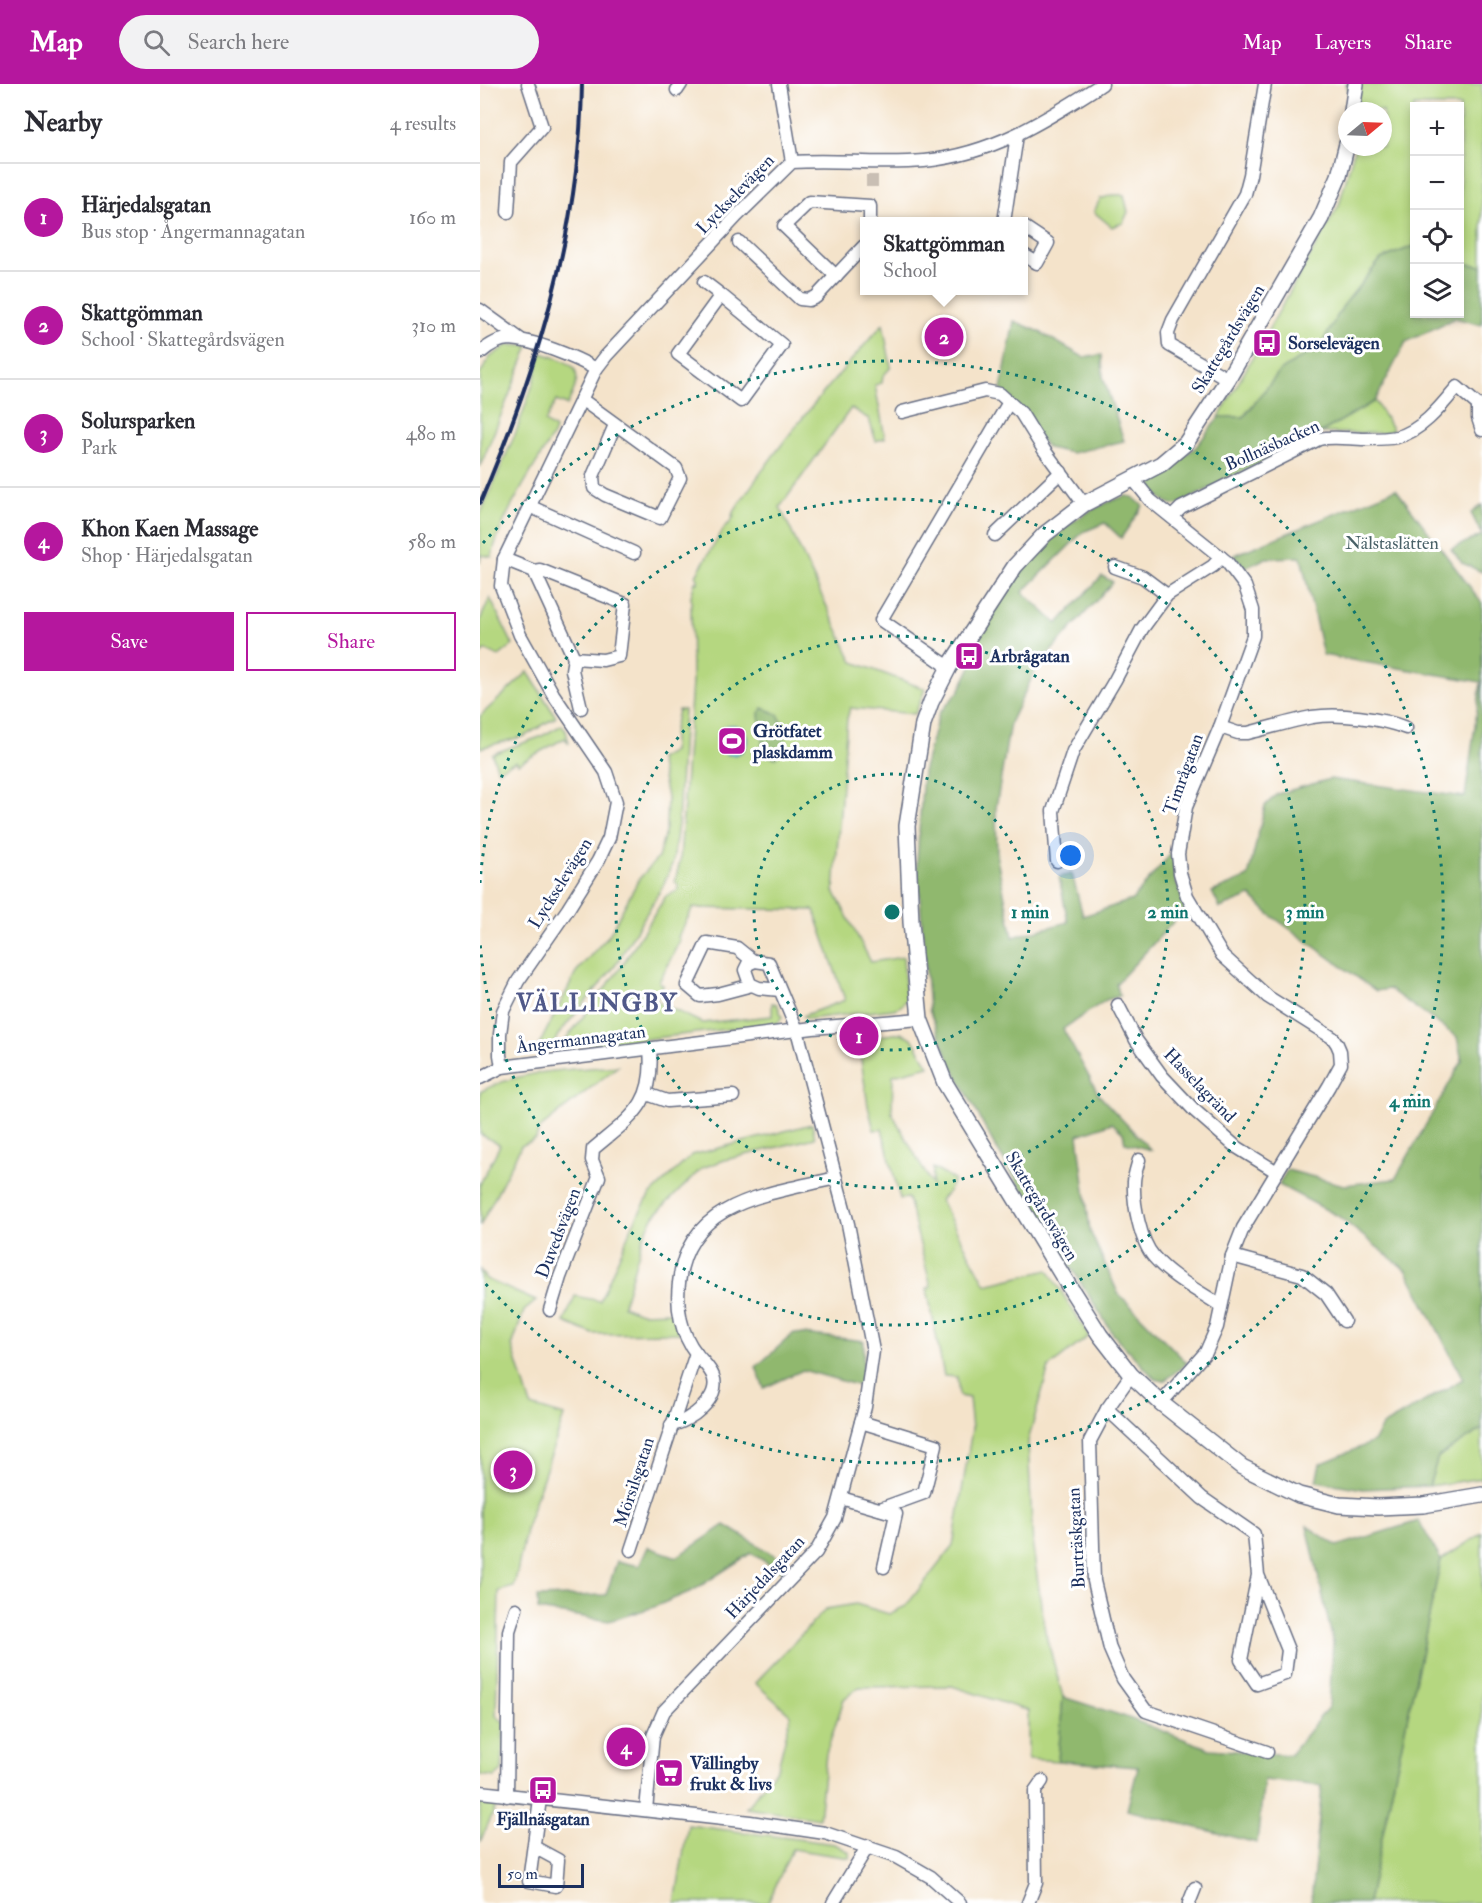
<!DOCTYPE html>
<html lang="en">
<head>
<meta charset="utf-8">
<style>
  :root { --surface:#fff; --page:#f2f2f3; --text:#2b2b33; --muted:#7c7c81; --line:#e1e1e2; --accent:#b5179e }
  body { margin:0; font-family:"IM FELL Double Pica",serif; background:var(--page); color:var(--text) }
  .controls { position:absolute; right:18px; top:18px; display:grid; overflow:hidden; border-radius:0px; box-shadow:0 3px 9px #0003 }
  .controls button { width:54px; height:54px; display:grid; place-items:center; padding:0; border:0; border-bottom:2px solid var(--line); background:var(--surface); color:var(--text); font:30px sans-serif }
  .compass { position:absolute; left:858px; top:18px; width:54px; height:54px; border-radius:50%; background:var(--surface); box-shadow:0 3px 9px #0003; rotate:71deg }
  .scale { position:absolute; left:18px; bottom:15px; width:86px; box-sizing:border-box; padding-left:6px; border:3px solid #1b2f5e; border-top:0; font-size:16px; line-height:21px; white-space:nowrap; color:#1b2f5e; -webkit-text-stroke:4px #fff; paint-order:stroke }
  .you { position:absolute; left:591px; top:772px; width:21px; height:21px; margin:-15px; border:4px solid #fff; border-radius:50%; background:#1a73e8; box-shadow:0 0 0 9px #1a73e833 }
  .badge { display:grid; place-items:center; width:39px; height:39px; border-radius:50%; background:var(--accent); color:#fff; font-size:20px; font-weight:700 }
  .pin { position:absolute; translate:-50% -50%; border:3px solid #fff; box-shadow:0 2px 6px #0006 }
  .popup { position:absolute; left:380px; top:133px; width:168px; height:78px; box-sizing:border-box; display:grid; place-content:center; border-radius:0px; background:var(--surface); filter:drop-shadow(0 2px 4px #0005); font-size:20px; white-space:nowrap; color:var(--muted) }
  .popup b { font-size:22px; color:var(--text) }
  .popup::after { content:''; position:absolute; left:50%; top:100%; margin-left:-12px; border:12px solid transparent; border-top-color:var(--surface) }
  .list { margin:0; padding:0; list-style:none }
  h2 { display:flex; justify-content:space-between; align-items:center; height:78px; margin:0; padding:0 24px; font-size:26px }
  h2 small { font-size:20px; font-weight:400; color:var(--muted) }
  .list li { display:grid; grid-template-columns:39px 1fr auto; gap:18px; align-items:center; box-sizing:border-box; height:108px; padding:0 24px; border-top:2px solid var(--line) }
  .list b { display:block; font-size:22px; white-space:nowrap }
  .list p { margin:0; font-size:20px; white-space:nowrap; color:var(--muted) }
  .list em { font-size:20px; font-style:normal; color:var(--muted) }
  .actions { display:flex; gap:12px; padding:18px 24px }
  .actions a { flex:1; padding:14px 0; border:2px solid var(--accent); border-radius:0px; text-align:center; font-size:21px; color:var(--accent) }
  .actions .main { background:var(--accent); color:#fff }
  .icon { flex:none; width:33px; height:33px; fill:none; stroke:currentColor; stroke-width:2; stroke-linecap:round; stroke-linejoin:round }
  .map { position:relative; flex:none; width:1002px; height:1819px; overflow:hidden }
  header { display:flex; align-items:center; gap:36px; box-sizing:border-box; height:84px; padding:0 30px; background:var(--accent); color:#fff }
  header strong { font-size:28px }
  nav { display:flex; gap:33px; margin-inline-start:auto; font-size:21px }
  .search { width:420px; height:54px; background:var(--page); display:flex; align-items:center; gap:15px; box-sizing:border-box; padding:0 21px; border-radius:33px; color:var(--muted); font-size:22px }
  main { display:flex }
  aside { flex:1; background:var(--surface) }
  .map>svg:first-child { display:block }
  .green { fill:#b5d780; stroke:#68836f; stroke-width:1.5 }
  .forest { fill:#90b86e; stroke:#567466; stroke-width:1.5 }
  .water { fill:#56c3cc; stroke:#387995; stroke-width:1.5 }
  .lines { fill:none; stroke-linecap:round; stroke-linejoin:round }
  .minor-tunnel { stroke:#c9bfb4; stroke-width:12; stroke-dasharray:12 6; stroke-linecap:butt }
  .minor-casing { stroke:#676e84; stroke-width:15 }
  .tertiary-casing { stroke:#676e84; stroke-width:18 }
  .minor { stroke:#fff; stroke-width:12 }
  .tertiary { stroke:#fff; stroke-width:15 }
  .rail { stroke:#1b2f5e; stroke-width:4 }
  .ring { fill:none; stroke:#0f766e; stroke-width:3; stroke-dasharray:3 6 }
  .labels { text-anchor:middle; stroke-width:6; stroke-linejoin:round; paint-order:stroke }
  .street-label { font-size:18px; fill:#1b2f5e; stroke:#fff }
  .poi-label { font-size:18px; font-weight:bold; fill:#1b2f5e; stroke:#fff; text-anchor:start }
  .park-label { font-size:18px; fill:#496168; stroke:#fff }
  .district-label { font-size:24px; font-weight:bold; letter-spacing:1.5px; fill:#505989; stroke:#fff }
  .centre { fill:#0f766e; stroke:#fff; stroke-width:3 }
  .ring-label { font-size:18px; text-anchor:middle; font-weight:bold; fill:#0f766e; stroke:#fff; stroke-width:6; stroke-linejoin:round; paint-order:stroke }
</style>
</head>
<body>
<header>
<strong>Map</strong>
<div class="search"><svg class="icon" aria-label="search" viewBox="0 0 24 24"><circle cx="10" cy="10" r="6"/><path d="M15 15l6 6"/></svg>Search here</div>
<nav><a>Map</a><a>Layers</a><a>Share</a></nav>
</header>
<main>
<aside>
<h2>Nearby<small>4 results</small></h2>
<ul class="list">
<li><span class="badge">1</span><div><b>Härjedalsgatan</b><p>Bus stop · Ångermannagatan</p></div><em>160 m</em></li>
<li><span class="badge">2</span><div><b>Skattgömman</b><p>School · Skattegårdsvägen</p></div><em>310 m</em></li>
<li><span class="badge">3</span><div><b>Solursparken</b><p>Park</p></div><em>480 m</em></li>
<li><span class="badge">4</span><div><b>Khon Kaen Massage</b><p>Shop · Härjedalsgatan</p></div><em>580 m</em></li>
</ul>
<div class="actions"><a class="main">Save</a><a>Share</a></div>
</aside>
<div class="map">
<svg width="1002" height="1819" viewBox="0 0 1002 1819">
  <rect width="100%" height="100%" fill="#fff"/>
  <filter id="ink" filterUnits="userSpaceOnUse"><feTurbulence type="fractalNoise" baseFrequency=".0167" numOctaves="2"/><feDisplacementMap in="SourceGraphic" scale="12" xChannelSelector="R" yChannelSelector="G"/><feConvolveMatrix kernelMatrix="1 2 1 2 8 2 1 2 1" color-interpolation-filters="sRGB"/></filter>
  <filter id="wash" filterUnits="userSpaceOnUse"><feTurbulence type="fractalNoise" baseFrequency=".008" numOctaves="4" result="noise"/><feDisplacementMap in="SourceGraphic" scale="24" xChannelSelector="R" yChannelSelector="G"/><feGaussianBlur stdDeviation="1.35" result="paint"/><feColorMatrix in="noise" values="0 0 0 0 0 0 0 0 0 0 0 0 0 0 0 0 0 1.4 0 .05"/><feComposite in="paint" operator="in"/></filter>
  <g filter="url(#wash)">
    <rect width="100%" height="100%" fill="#f4e3ca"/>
    <g class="green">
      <path d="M866,0h136v182l-22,-3v-157h-46v140l-33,13 -38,47 -22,39 -41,26 -37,46h-24l120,-212 16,-58h28v-36h-27z"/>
      <path d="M632,111h12l4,17 -5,11 -11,4 -18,-15 6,-13z"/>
      <path d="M403,240l8,43 -8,9 -1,7 -7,2 10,53 -9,3 -7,-22 -18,-11 -71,99 73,155 72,27 -10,25 -65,-6 -3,11 -13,172 37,71 32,-5 3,43 -5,6 -7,3 -85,10 -6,-2 2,-2 40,-15 -31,-90 -121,-2 -15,29 2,3 -21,42 4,3 -7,16 46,22 70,-7v-13l5,1 5,13 -4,6 -148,18 -68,5 5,-8 52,-68 47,-74 12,-6v-5l-3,-4 5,-20 12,-178 -1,-87 4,-14 3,1v-4l-2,-4 30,-50 3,-1 5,-8 -2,-1c44,-69 97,-130 151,-191z"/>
      <path d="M28,261l21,1 -49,121v-93l10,-17z"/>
      <path d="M61,269c38,11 44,17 26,52l-11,-4 -11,21 10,7 -2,6c-19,33 -55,86 -61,122l-11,-2 -1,8v-48l36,-83 18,-51z"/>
      <path d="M895,317l18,29 -11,3h-62z"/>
      <path d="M10,514l23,47 -14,11 -14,-6 -5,5v-35z"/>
      <path d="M48,588l28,45 -31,19 -45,12v-32z"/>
      <path d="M198,626h6l-6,114 -5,38 -10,24 -48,80 -57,69 -6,12 -13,2 -1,-2 39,-76 32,-36 30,-56 19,-21 8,-29 1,-32 -8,-38 14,-8v-17z"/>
      <path d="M82,641l4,6 3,13 -4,-6 -47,26 -2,-3 -18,9 -6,-16 48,-17z"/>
      <path d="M421,949l11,5 17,28 -36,9 -1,38 40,72 1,-17 21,12 -7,13 -7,7 46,85 62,-15 41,66 -40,31 -21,74 5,107 12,83 18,66 -5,64 -30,-2v-48l-76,-25 -93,1 -15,12 -18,55 -7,65 -73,-11 32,-41 13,-52 -36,-32 71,-74 30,-5 33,10 17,-8 47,-60 19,-117 -3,-31 -10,-2 -2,-19 -13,-1 -17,-87 4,-2 -23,-89 -8,1 -18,-70 -8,1 -6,-24 -10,-67z"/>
      <path d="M138,982l-79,63 -3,10 -15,7 -41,80v-42l20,-39 -20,-11v-42c40,-23 93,-22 138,-26z"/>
      <path d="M332,1040l3,14 -90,22 -23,8 -48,48 -11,21 -20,69 18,7 32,-1 7,21 -87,1 -29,-12 11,-26 25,5 33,-77 16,-28 43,-41z"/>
      <path d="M0,1186l6,9 50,22 -12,10 -12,35 19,60 33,10 -37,109 -13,62 -15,4 -3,125 8,6 -2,49 -7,6 -15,-2z"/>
      <path d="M1002,1345v49l-53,8 9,-29z"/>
      <path d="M1002,1449v370h-114l73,-343z"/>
      <path d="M0,1717l17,3 -17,38z"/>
      <path d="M208,1741l147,19 14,8 1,6 -58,-9 -24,54h-93z"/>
    </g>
    <g class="forest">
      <path d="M934,162v68h46v-51l22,3v59l-27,-7 -49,24 -31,59 -55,32 -143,72c-11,-1 -22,-9 -25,-20l3,-7 41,-31 23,-30h25l36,-46 41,-26 22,-39 38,-47z"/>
      <path d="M534,237l24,10 45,26 19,-2 1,22 21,64 -52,12 -24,-5 -47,-59z"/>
      <path d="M916,405l86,114v826l-44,28 -9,29 -66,3 -47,-8 4,-17 53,-22 9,-16 81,-47 -56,-108 -69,-55 -59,-31 8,-15 57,15 51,-6 67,-118 -5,-24 -68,-48 -13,2 -107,-77 -18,-18 -31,12 -8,-16 36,-15 17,-71 12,-12 53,-15 135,18 16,-115 -158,-27 -22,-98 -35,1 -21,10 -11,-13z"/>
      <path d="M645,412l8,1 10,9 -22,32 -16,-15 -22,9 -60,60 34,32 45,-48 11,6 -76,85 -27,56 -14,85 1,51 16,78 55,-15 -9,-45 13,-3 11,42 49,-16 41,-49 3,31 10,26 -70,76 4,12 -14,4 -43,29 36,66 52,55 -26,-7 -2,-10 -11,-10 -34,12 12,96 28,62 69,70 -23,18 -9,-2 -42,-45 -118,-188 -45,-84 -21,-52 -12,-149 6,-89 16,-59 20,-22 19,-39 -6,-5c39,-65 77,-127 153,-151z"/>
      <path d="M1002,421v67l-20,-9 -11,-14 31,-14 -11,-22z"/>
      <path d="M283,624l15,6c8,16 11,30 -2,44l-23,-6 7,-2c7,-13 -1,-24 -1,-37z"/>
      <path d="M314,1249l70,8 -1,24 -3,21 -57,-16 -39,18 -8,-21z"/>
      <path d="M939,1437l22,39 -73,343h-57l11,-117 -58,-6 -7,63 -130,-33 11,-43 -80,-6 5,-64 60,19 87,33 80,6 39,-49 4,-64 -26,-116 30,20z"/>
      <path d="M245,1441l65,40 -8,7 -31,-19 -57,37 -40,17 -45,14 -71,-11 -1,-13 69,-2 11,-34 22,5 9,-19 29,10z"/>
    </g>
    <circle class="water" cx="252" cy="656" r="15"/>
  </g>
  <g filter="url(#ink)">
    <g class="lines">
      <path class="minor-tunnel" d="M392,91v18"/>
      <g class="minor-casing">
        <g id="minor">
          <path d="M299,0l13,78"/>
          <path d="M197,6l4,-6"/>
          <path d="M28,128l3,-50 31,-35 -14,-43"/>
          <path d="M524,138l13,-87"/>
          <path d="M544,143l24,16 -11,20 -13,-8"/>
          <path d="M259,158l61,57 9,1 7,-3 48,-51"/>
          <path d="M356,192l-52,-50 25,-24 61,4v16"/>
          <path d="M224,198l17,13 -43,59 63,47 41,-56 -61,-50"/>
          <path d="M0,226l40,29"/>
          <path d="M0,269c8,-7 19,-14 30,-14 24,1 65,18 86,30"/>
          <path d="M748,295l-59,-34 -1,-12 5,-13 72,-126 5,-19 15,-91"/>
          <path d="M101,315l95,69 4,10 -20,40 -55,-23 -11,-7 -1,-12 22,-51"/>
          <path d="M998,321v13l4,12"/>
          <path d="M422,328l83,-21 15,3 21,19 23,37 40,54"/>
          <path d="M653,395l17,21 77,62 18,24 8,24v26l-33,91 -34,80 -8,47 2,19 7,23 35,59 46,42 65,41 4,6 3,7 1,13 -12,22 -86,142 -11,28 -15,71 -11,25 -45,51"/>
          <path d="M49,422l105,47"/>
          <path d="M692,433l9,-9 138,-69c16,-3 30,0 46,0 10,0 22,0 32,-2 25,-6 45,-32 60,-50l21,18"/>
          <path d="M515,451l66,-63"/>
          <path d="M24,475l30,12 40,87 29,2 16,-4 6,-52 -85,-34 -6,1"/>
          <path d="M635,483l28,10 24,18"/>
          <path d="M94,574l-2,12 9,38"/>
          <path d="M469,583l-68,-47 128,-218"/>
          <path d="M740,643l18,6h10c21,-5 43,-12 64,-16 27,-4 69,1 94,11"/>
          <path d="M577,777l-4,-50 20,-60 42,-71 27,-51 25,-34 46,-29 8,-9"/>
          <path d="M272,901l-34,9 -18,2 -13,-11 20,-42 30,5 16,13"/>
          <path d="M638,921l18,35 26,36 32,34 41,36 42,26"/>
          <path d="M22,983l-2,-12v-21l3,-23 15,-30 50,-72 30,-48 11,-23 7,-36 -10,-30 -53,-78 -33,-59 -19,-49 3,-27 92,-190 10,-13 131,-140 55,-54c44,-3 88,3 132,-1 70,-7 120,-40 178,-77"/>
          <path d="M0,994l22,-11 311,-39 107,-9"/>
          <path d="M167,1010l20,7 66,-5"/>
          <path d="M659,1076c-2,7 -5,15 -5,22 -1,21 6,59 20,75 18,21 45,34 67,49"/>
          <path d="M752,1172l70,19 24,19 18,27"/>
          <path d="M70,1226l10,-33 39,-100 -7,-17 1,-11c39,-33 62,-44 57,-100"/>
          <path d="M651,1291l-24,34 -17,32 4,140 16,68 13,30 23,32 121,41"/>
          <path d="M627,1325l95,89 52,36 4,41 30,75 -3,24 -28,10 -16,-24 17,-85"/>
          <path d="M381,1338l75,23 -12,48 -44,16"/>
          <path d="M191,1341c18,-3 51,-27 42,-49 -3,-8 -12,-16 -17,-23"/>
          <path d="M361,1414l55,16 -12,53"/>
          <path d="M151,1466l65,-197c-15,-19 -20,-46 -17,-70 8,-83 91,-89 157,-105"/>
          <path d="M0,1708l270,30 75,11 71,24 35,20 29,26"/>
          <path d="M27,1712l2,-165 7,-22"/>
          <path d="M166,1726l7,-74 11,-25 152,-159 19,-34 30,-111 8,-56 -25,-127 -51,-194 -28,-67 -14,-2 -7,3 -3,6 5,14 9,4 21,2"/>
          <path d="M54,1763l24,13 -2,26 -27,-5 11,-82"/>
          <path d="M353,1819l35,-57"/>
          <path d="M548,1819l8,-20 -1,-92 7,-10"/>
          <path d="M709,1819l6,-15"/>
        </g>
      </g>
      <g class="tertiary-casing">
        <g id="tertiary">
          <path d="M872,27l4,-27"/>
          <path d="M867,60l-8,32 -18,42 -93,161 -42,64 -25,21 -77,40 -39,30 -30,32 -66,101 -18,35 -8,22 -16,102 4,96 9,97 25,64 122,200 33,52 31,40 30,28 81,64 57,28 40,10 39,2 45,-2 59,-10"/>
        </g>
      </g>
      <use href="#minor" class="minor"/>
      <use href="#tertiary" class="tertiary"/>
      <path class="rail" d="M0,419c57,-133 100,-273 102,-419"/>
    </g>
  </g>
  <g class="ring">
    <circle cx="412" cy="828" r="138"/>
    <circle cx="412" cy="828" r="276"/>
    <path d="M0 799A413 413 0 1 1 0 857"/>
    <path d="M3 459A551 551 0 1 1 3 1197"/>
  </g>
  <defs>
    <g id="bus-square" transform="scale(1.5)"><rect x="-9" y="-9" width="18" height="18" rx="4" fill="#b5179e" stroke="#fff"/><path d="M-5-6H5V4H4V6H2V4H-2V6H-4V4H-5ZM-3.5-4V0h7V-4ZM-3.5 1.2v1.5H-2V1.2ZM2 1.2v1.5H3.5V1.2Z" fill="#fff"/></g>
    <g id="stadium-square" transform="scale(1.5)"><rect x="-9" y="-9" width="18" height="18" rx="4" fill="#b5179e" stroke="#fff"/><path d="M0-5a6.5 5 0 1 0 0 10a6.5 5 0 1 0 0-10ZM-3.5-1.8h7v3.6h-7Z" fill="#fff"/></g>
    <g id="supermarket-square" transform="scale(1.5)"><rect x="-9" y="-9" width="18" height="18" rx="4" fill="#b5179e" stroke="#fff"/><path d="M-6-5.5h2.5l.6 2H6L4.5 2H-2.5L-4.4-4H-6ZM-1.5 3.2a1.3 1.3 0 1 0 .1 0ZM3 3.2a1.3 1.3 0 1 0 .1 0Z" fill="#fff"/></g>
  </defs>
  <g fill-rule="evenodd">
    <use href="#bus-square" x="787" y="259"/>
    <use href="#bus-square" x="489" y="572"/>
    <use href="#stadium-square" x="252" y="657"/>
    <use href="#supermarket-square" x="189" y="1689"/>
    <use href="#bus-square" x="63" y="1706"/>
  </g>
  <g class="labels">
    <g class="street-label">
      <text transform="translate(255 110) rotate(-46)" y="6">Lyckselevägen</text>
      <text transform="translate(748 255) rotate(-59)" y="6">Skattegårdsvägen</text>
      <text transform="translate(792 361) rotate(-24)" y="6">Bollnäsbacken</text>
      <text transform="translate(703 690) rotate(-70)" y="6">Timrågatan</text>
      <text transform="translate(80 799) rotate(-58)" y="6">Lyckselevägen</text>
      <text transform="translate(101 955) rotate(-7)" y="6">Ångermannagatan</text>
      <text transform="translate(720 1001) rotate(46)" y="6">Hasselagränd</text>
      <text transform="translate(562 1122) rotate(59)" y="6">Skattegårdsvägen</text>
      <text transform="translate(78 1149) rotate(-69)" y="6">Duvedsvägen</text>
      <text transform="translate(154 1398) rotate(-72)" y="6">Mörsilsgatan</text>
      <text transform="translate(596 1454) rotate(-93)" y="6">Burträskgatan</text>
      <text transform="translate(285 1493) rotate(-47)" y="6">Härjedalsgatan</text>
    </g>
    <g class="poi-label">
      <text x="808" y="265">Sorselevägen</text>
      <text x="510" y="578">Arbrågatan</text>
      <text x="273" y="653">Grötfatet<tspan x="273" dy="21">plaskdamm</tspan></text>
      <text x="210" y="1685">Vällingby<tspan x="210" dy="21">frukt &amp; livs</tspan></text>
      <text x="63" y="1741" text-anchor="middle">Fjällnäsgatan</text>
    </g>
    <g class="park-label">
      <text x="912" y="465">Nälstaslätten</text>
    </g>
    <g class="district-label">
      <text x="117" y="927">VÄLLINGBY</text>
    </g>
  </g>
  <circle cx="412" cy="828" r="9" class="centre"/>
  <g class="ring-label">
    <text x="550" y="834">1 min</text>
    <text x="688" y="834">2 min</text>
    <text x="825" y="834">3 min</text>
    <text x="930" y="1023">4 min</text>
  </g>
</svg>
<div class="controls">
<button>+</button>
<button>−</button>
<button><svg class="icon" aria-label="locate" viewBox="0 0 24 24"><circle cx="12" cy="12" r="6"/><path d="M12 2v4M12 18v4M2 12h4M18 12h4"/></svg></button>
<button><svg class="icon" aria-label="layers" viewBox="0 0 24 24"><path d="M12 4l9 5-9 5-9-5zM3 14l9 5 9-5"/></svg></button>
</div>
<svg class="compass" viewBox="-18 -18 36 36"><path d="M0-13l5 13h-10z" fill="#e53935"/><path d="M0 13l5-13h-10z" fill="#7c7c81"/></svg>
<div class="scale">50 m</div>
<div class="you"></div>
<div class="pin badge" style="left:379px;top:952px">1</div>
<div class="pin badge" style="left:464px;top:253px">2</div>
<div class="popup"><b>Skattgömman</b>School</div>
<div class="pin badge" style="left:33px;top:1386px">3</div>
<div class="pin badge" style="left:146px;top:1663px">4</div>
</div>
</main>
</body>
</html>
